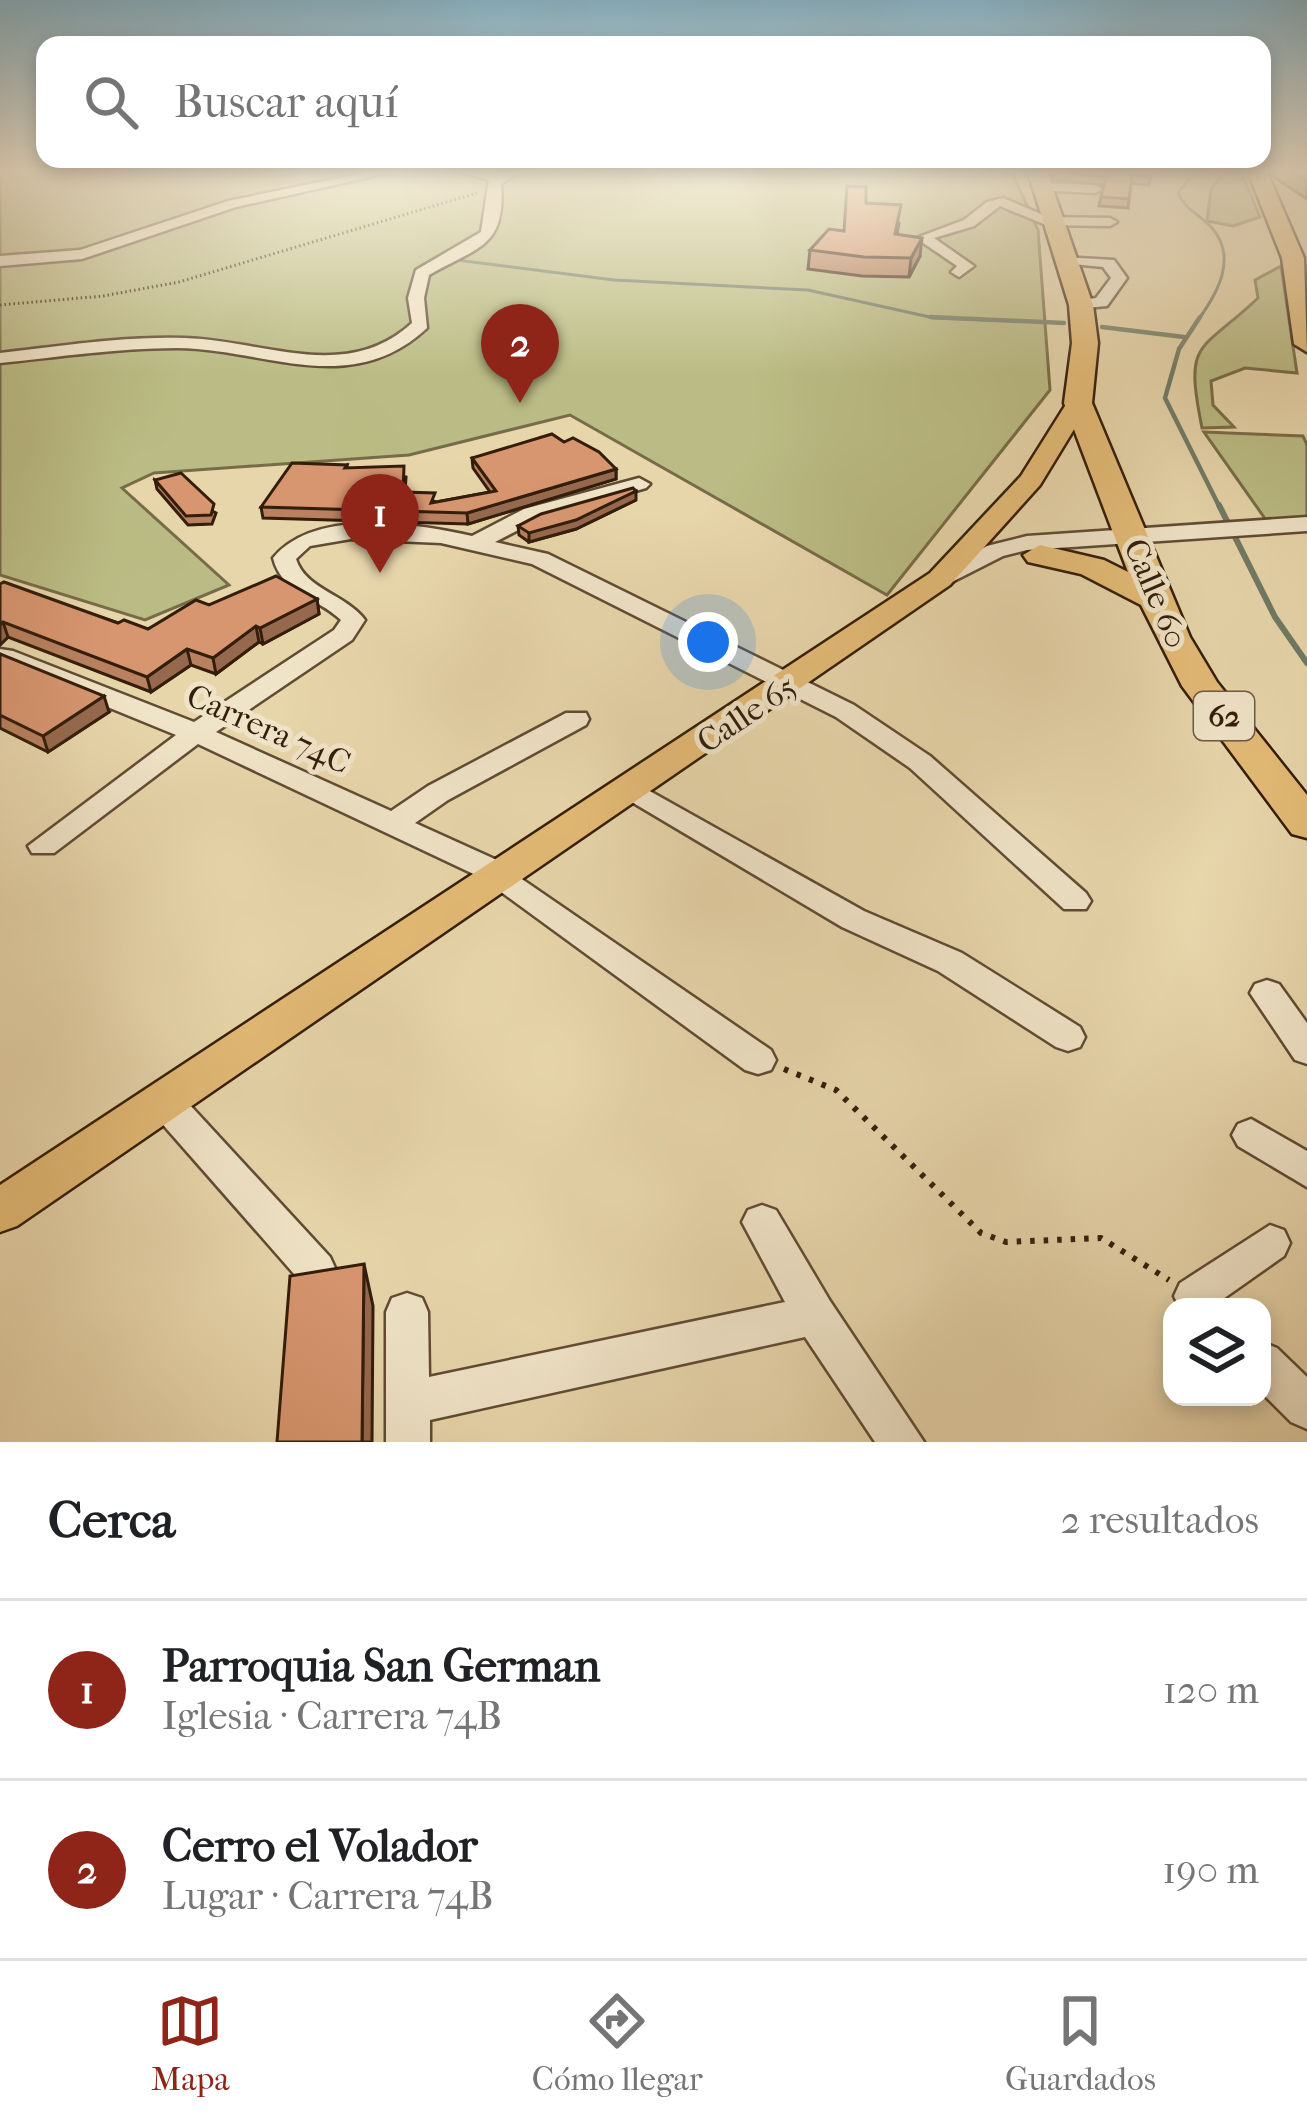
<!DOCTYPE html>
<html lang="es">
<head>
<meta charset="utf-8">
<style>
  :root { --surface:#fff; --page:#f6f6f6; --text:#202124; --muted:#757577; --line:#e0e0e0; --accent:#8f2418 }
  body { margin:0; font-family:"IM FELL French Canon",serif; background:var(--page); color:var(--text) }
  .controls { position:absolute; right:36px; bottom:36px; display:grid; overflow:hidden; border-radius:24px; box-shadow:0 6px 18px #0003 }
  .controls button { width:108px; height:108px; display:grid; place-items:center; padding:0; border:0; border-bottom:3px solid var(--line); background:var(--surface); color:var(--text); font:60px sans-serif }
  .you { position:absolute; left:708px; top:642px; width:42px; height:42px; margin:-30px; border:9px solid #fff; border-radius:50%; background:#1a73e8; box-shadow:0 0 0 18px #1a73e833 }
  .badge { display:grid; place-items:center; width:78px; height:78px; border-radius:50%; background:var(--accent); color:#fff; font-size:39px; font-weight:700 }
  .pin { position:absolute; translate:-50% -99px; filter:drop-shadow(0 3px 6px #0008) }
  .pin::after { content:''; position:absolute; top:63px; width:42px; height:36px; background:inherit; clip-path:polygon(0 0,100% 0,50% 100%) }
  .list { margin:0; padding:0; list-style:none }
  h2 { display:flex; justify-content:space-between; align-items:center; height:156px; margin:0; padding:0 48px; font-size:51px }
  h2 small { font-size:39px; font-weight:400; color:var(--muted) }
  .list li { display:grid; grid-template-columns:78px 1fr auto; gap:36px; align-items:center; box-sizing:border-box; height:180px; padding:0 48px; border-top:3px solid var(--line) }
  .list b { display:block; font-size:45px; white-space:nowrap }
  .list p { margin:0; font-size:39px; white-space:nowrap; color:var(--muted) }
  .list em { font-size:39px; font-style:normal; color:var(--muted) }
  .icon { flex:none; width:66px; height:66px; fill:none; stroke:currentColor; stroke-width:2; stroke-linecap:round; stroke-linejoin:round }
  .map { position:relative; flex:none; width:1307px; height:1442px; overflow:hidden }
  .search { position:absolute; background:var(--surface); box-shadow:0 6px 18px #0003; left:36px; right:36px; top:36px; height:132px; display:flex; align-items:center; gap:30px; box-sizing:border-box; padding:0 42px; border-radius:24px; color:var(--muted); font-size:45px }
  .sheet { height:516px; background:var(--surface) }
  nav { display:flex; justify-content:space-around; align-items:center; box-sizing:border-box; height:168px; border-top:3px solid var(--line); background:var(--surface); font-size:33px; color:var(--muted) }
  nav a { display:grid; justify-items:center; gap:6px }
  nav .on { color:var(--accent) }
  .map>svg:first-child { display:block }
  .green { fill:#bbbc85; stroke:#776c48; stroke-width:3 }
  .lines { fill:none; stroke-linecap:round; stroke-linejoin:round }
  .stream-far2 { stroke:#707b66; stroke-width:3 }
  .stream-far1 { stroke:#707b66; stroke-width:4.5 }
  .stream { stroke:#707b66; stroke-width:6 }
  .minor-casing { stroke:#604b33; stroke-width:5 }
  .major-casing { stroke:#331d0b; stroke-width:5 }
  .highway-casing { stroke:#331d0b; stroke-width:5 }
  .path-far1 { stroke:#331d0b; stroke-width:3; stroke-dasharray:1.5 3; stroke-linecap:butt }
  .path { stroke:#331d0b; stroke-width:6; stroke-dasharray:4.5 9; stroke-linecap:butt }
  .minor { fill:#f0e4c8; fill-rule:evenodd }
  .major { fill:#e4bb76; fill-rule:evenodd }
  .highway { fill:#e4bb76; fill-rule:evenodd }
  .wall { fill:#b98160; stroke:#331d0b; stroke-width:3 }
  .shaded-wall { fill:#96694e; stroke:#331d0b; stroke-width:3 }
  .building { fill:#d79670; stroke:#331d0b; stroke-width:3 }
  .labels { text-anchor:middle; stroke-width:10; stroke-linejoin:round; paint-order:stroke }
  .shield { fill:#f0e4c8; stroke:#6c5944; stroke-width:3 }
  .shield-label { font-size:30px; font-weight:bold; fill:#331d0b }
  .street-label { font-size:33px; fill:#331d0b; stroke:#f0e4c8 }
</style>
</head>
<body>
<div class="map">
<svg width="1307" height="1442" viewBox="0 0 1307 1442">
  <rect width="100%" height="100%" fill="#e8d6ab"/>
  <filter id="stains"><feTurbulence type="fractalNoise" baseFrequency=".00167" numOctaves="4"/><feColorMatrix values="0 0 0 0 .2 0 0 0 0 .09 0 0 0 0 .02 0 0 0 .5 -.17"/></filter>
  <radialGradient id="worn" r=".72"><stop offset=".6" stop-color="#630" stop-opacity="0"/><stop offset="1" stop-color="#630" stop-opacity=".3"/></radialGradient>
  <g class="green">
    <path d="M0,172h1012l26,58 12,160 -163,205 -317,-180 -161,40 -255,18 -32,15 107,97 -84,35 -145,-45z"/>
    <path d="M1224,172h17l19,45 -27,9 -26,-5 4,-32z"/>
    <path d="M1281,266l16,107 -52,-5 -34,13 2,24 21,22 -32,1c-18,-90 -3,-74 56,-130l-3,-18z"/>
    <path d="M1204,432l99,4 4,9v74l-41,1z"/>
  </g>
  <g class="lines">
    <g class="stream-far2">
      <path d="M1195,172l-17,21c8,18 22,21 34,35 26,30 5,66 -14,92"/>
      <path d="M457,260l157,20 194,10 126,28 56,2"/>
    </g>
    <g class="stream-far1">
      <path d="M930,317l134,6"/>
      <path d="M1200,317l-21,32 -14,49 55,110"/>
      <path d="M1102,327l82,10"/>
    </g>
    <path class="stream" d="M1219,505l56,112 32,46"/>
    <g class="minor-casing">
      <g id="minor">
        <path d="M368,172h24l-156,35 -154,52 -82,7v-10l80,-6 148,-49z"/>
        <path d="M460,172l58,1 -17,11c5,64 -24,63 -72,91l-5,23 3,30c-76,71 -160,21 -250,20 -59,0 -118,9 -177,15v-10c61,-7 122,-17 184,-15 80,2 161,46 228,-15l-4,-25 8,-28 65,-38 8,-52z"/>
        <path d="M1040,183l55,2 7,4 -7,4 -60,-3z"/>
        <path d="M1003,198l45,19 62,1 7,4 -7,4 -64,-1 -46,-19 -26,20 -40,12 40,28 -15,11 -8,-5 6,-6 -41,-28 48,-18 23,-18z"/>
        <path d="M1062,257l52,3 13,18 -20,28 -32,3v-8l21,-3 15,-20 -8,-11 -41,-4z"/>
        <path d="M639,478l11,6 -4,4 -106,31 -45,23 53,12 306,151 76,51 156,137 5,8 -5,8h-22l-154,-141 -74,-51 -304,-153 -91,-21 -90,-4 -41,7 -14,13c9,30 51,36 69,61l-13,20 -136,92 175,79 37,-25 138,-73h20l3,6 -3,6 -138,75 -33,23 97,44 4,8 255,175 5,10 -5,10 -13,4 -13,-4 -263,-192 -284,-134 -144,109h-22l-4,-7 148,-111 -176,-72v-14l13,2 181,71 140,-92 7,-10c-24,-23 -59,-26 -68,-62 41,-50 142,-35 199,-22l52,-27z"/>
        <path d="M1307,517v14l-280,19 -24,6 -55,28 -8,2 -12,-7 59,-33 40,-10z"/>
        <path d="M630,780l234,131 98,42 118,74 5,10 -5,10 -12,4 -12,-4 -118,-76 -96,-44 -222,-132 -4,-6 4,-6z"/>
        <path d="M1267,980l12,4 28,39v41l-12,-4 -45,-67 5,-9z"/>
        <path d="M164,1086l13,5 153,166 6,13 -6,13 -14,5 -14,-5 -151,-172 -5,-10 5,-10z"/>
        <path d="M1251,1119l56,32v36l-69,-41 -6,-11 6,-11z"/>
        <path d="M762,1205l14,5 54,91 94,141h-49l-70,-105 -375,83v22h-44v-130l6,-14 15,-5 15,5 6,14 1,65 356,-75 -43,-80 6,-12z"/>
        <path d="M1270,1225l14,5 6,13 -6,13 -61,43 4,8h-48l-5,-11 6,-13z"/>
        <path d="M1262,1342l15,6 30,29v52l-16,-7 -29,-29z"/>
      </g>
    </g>
    <g class="major-casing">
      <path id="major" d="M1078,396l12,7 -50,82 -90,100 -933,641 -17,6v-47l930,-612 91,-97 49,-78z"/>
    </g>
    <g class="highway-casing">
      <g id="highway">
        <path d="M1028,172h19l46,133 5,38 -6,60 98,234 27,45 90,113v43l-15,-4 -110,-148 -41,-81 -60,-31 -53,-12 -5,-7 17,-10 64,15 24,12 -64,-169 8,-60 -3,-38z"/>
        <path d="M1248,172h19l37,86 3,94 -13,-8 -12,-86z"/>
      </g>
    </g>
    <g class="path-far1">
      <path d="M992,172l24,3"/>
      <path d="M0,305l103,-9 76,-14 298,-89"/>
    </g>
    <path class="path" d="M784,1069l52,21 145,143 25,9 95,-4 68,42"/>
    <use href="#minor" class="minor"/>
    <use href="#major" class="major"/>
    <use href="#highway" class="highway"/>
  </g>
  <g class="wall">
    <path d="M1051,172h100l-2,13 -18,-2 -3,25 -29,-2 5,-21 -50,-6z"/>
    <path d="M1275,172h32v27l-33,-22z"/>
    <path d="M866,203l33,20 -2,12 23,21 -11,21 -47,-1 -54,-7 2,-19 34,-19z"/>
    <path d="M564,442l52,27v10l-148,45 -205,-6 -2,-11 86,-42v3l59,9 -1,15 31,10 54,-10 -17,-24 -1,-10z"/>
    <path d="M155,480l61,33 -4,11 -24,1 -31,-36z"/>
    <path d="M636,500l-60,29 -47,13 -10,-7 -1,-9z"/>
    <path d="M0,584l118,39 30,6 61,-24 108,-6 2,15 -56,30 -4,-2 -43,32 -25,-9 -40,27 -143,-55 -8,8z"/>
    <path d="M0,654l109,58 -61,40 -48,-24z"/>
  </g>
  <g class="shaded-wall">
    <path d="M922,238l-2,18 -11,21 2,-19z"/>
    <path d="M616,469v10l-148,45 -1,-11z"/>
    <path d="M636,491v9l-60,29 -47,13v-9z"/>
    <path d="M317,599l2,15 -56,30 -3,-16z"/>
    <path d="M3,622l5,15 -8,8v-20z"/>
    <path d="M256,626l3,16 -43,32 -3,-16z"/>
    <path d="M187,649l4,16 -40,27 -4,-15z"/>
    <path d="M104,696l5,16 -61,40 -5,-16z"/>
    <path d="M364,1264l9,42 -1,136h-10z"/>
  </g>
  <g class="building">
    <path d="M1061,172h90v5l-19,-2 -3,24 -28,-2 5,-20z"/>
    <path d="M1293,172h14v9z"/>
    <path d="M847,186l19,1v16l35,2 -6,29 27,4 -11,20 -47,-1 -54,-7 19,-21 15,2z"/>
    <path d="M552,434l12,8 9,-4 26,14 17,17 -149,44 -206,-6 31,-44 55,2 -2,3 59,-2 -1,26 32,1 -4,10 65,-12 -24,-33z"/>
    <path d="M181,473l33,31 -3,11 -25,1 -31,-36z"/>
    <path d="M633,488l3,3 -60,29 -47,13 -11,-7 23,-12z"/>
    <path d="M276,576l41,23 -57,29 -4,-2 -43,32 -26,-9 -40,28 -144,-55 -3,3v-41l4,-2 114,41 6,-3 24,9 48,-29 13,5z"/>
    <path d="M0,654l104,42 -61,40 -43,-21z"/>
    <path d="M364,1264l-2,178h-85l13,-166z"/>
  </g>
  <linearGradient id="sky" x2="0" y2="1"><stop stop-color="#88b6cc"/><stop offset="0.46" stop-color="#f5edd9"/><stop offset="1" stop-color="#f5edd9" stop-opacity="0"/></linearGradient>
  <rect width="1307" height="373" fill="url(#sky)"/>
  <g class="labels">
    <rect class="shield" x="1194" y="692" width="60" height="48" rx="9"/>
    <g class="shield-label">
      <text x="1224" y="726">62</text>
    </g>
    <g class="street-label">
      <text transform="translate(1157 593) rotate(67)" y="12">Calle 60</text>
      <text transform="translate(746 713) rotate(-34)" y="12">Calle 65</text>
      <text transform="translate(269 728) rotate(24)" y="12">Carrera 74C</text>
    </g>
  </g>
  <rect width="100%" height="100%" filter="url(#stains)"/>
  <rect width="100%" height="100%" fill="url(#worn)"/>
</svg>
<div class="controls">
<button><svg class="icon" aria-label="layers" viewBox="0 0 24 24"><path d="M12 4l9 5-9 5-9-5zM3 14l9 5 9-5"/></svg></button>
</div>
<div class="you"></div>
<div class="pin badge" style="left:380px;top:573px">1</div>
<div class="pin badge" style="left:520px;top:403px">2</div>
<div class="search"><svg class="icon" aria-label="search" viewBox="0 0 24 24"><circle cx="10" cy="10" r="6"/><path d="M15 15l6 6"/></svg>Buscar aquí</div>
</div>
<section class="sheet">
<h2>Cerca<small>2 resultados</small></h2>
<ul class="list">
<li><span class="badge">1</span><div><b>Parroquia San German</b><p>Iglesia · Carrera 74B</p></div><em>120 m</em></li>
<li><span class="badge">2</span><div><b>Cerro el Volador</b><p>Lugar · Carrera 74B</p></div><em>190 m</em></li>
</ul>
</section>
<nav>
<a class="on"><svg class="icon" aria-label="map" viewBox="0 0 24 24"><path d="M3 6l6-2 6 2 6-2v14l-6 2-6-2-6 2zM9 4v14M15 6v14"/></svg>Mapa</a>
<a><svg class="icon" aria-label="directions" viewBox="0 0 24 24"><path d="M12 3l9 9-9 9-9-9zM9 14v-3h6M13 9l2 2-2 2"/></svg>Cómo llegar</a>
<a><svg class="icon" aria-label="saved" viewBox="0 0 24 24"><path d="M7 4h10v16l-5-4-5 4z"/></svg>Guardados</a>
</nav>
</body>
</html>
